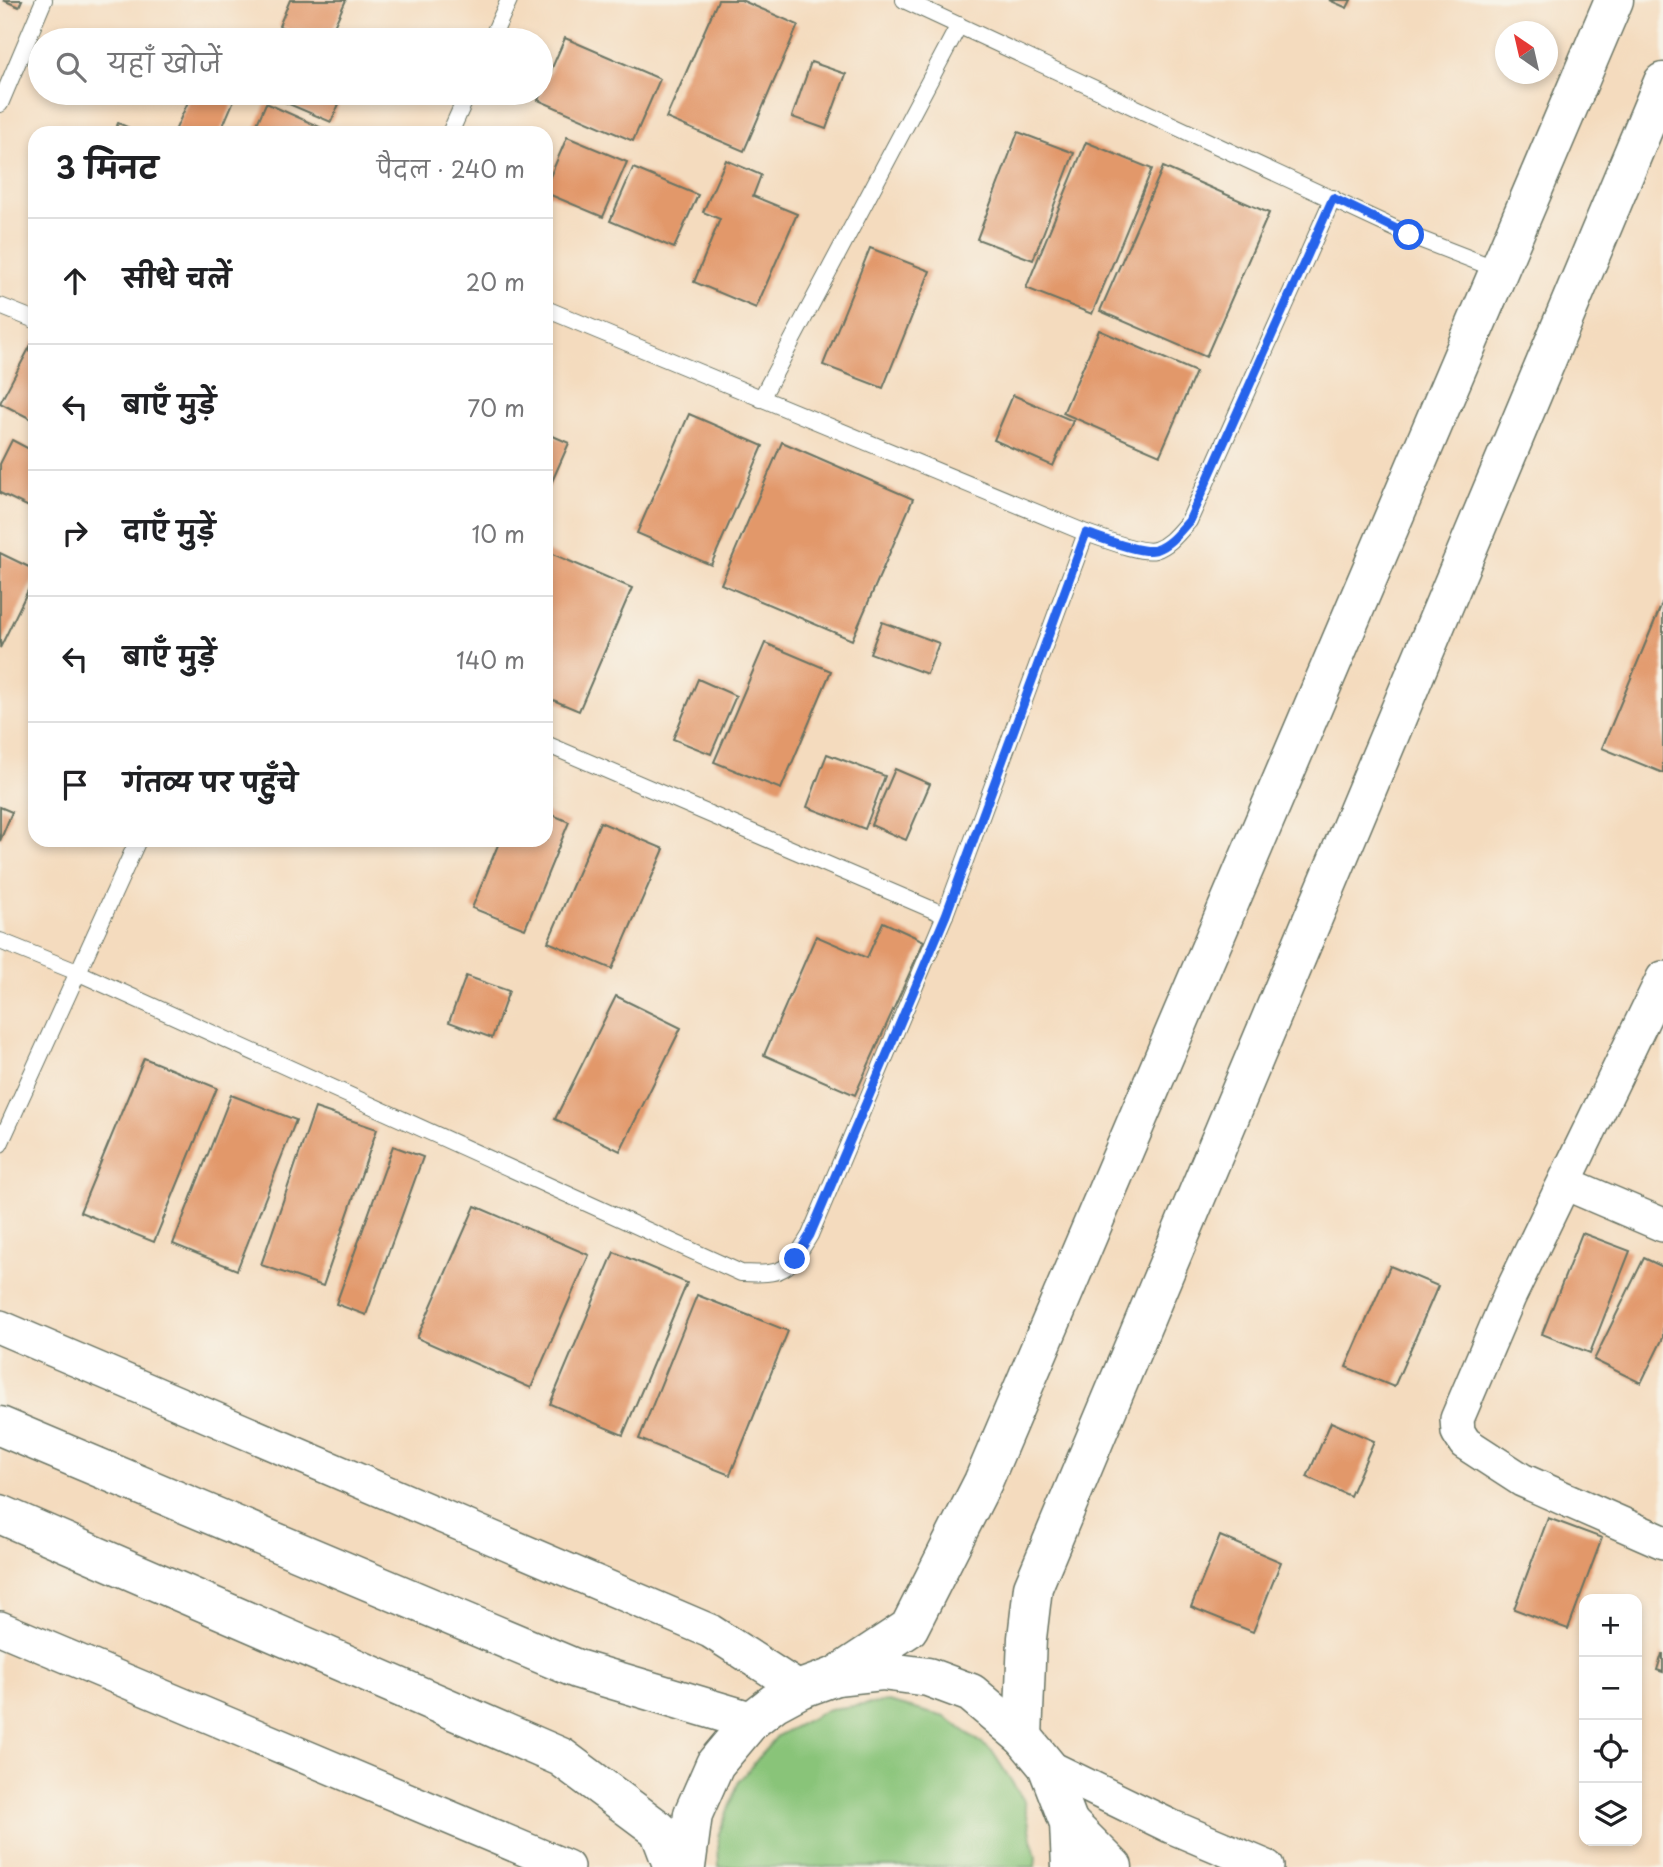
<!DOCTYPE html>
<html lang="hi">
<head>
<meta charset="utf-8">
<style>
  :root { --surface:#fff; --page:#f2f2f2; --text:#202124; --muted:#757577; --line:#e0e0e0 }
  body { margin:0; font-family:"Playpen Sans","Playpen Sans Deva",sans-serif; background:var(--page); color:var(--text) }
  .controls { position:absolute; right:21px; bottom:21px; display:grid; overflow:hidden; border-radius:14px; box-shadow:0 4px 10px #0003 }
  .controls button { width:63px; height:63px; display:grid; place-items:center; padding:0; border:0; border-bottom:2px solid var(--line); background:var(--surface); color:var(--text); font:35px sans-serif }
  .compass { position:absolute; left:1495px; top:21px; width:63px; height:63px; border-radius:50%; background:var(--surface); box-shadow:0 4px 10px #0003; rotate:326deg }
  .stop { position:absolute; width:21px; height:21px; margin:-16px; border:5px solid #2563eb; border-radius:50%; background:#fff }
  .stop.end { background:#2563eb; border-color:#fff; box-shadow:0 2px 7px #0008 }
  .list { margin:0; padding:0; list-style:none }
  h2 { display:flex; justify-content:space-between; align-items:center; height:91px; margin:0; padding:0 28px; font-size:30px }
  h2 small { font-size:23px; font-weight:400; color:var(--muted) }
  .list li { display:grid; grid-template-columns:46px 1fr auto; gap:21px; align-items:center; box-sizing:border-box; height:126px; padding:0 28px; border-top:2px solid var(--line) }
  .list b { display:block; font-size:26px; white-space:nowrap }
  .list em { font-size:23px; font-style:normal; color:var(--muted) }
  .icon { flex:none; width:38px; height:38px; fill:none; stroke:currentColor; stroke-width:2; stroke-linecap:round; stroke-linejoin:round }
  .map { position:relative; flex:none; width:1663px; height:1867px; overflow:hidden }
  .search { position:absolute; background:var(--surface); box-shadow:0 4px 10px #0003; left:28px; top:28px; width:525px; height:77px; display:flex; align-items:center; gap:18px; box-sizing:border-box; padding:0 24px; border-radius:38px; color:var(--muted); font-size:26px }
  .panel { position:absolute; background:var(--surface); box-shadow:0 4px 10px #0003; left:28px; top:126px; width:525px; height:721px; border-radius:21px }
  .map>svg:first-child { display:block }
  .green { fill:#89c479; stroke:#548056; stroke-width:2 }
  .building { fill:#e2986a }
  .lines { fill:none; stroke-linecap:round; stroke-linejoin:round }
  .service-casing { stroke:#6a7464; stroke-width:18 }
  .minor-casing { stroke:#6a7464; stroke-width:36 }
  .tertiary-casing { stroke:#6a7464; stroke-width:41 }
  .service { stroke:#fff; stroke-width:16 }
  .minor { stroke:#fff; stroke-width:33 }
  .tertiary { stroke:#fff; stroke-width:38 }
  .route { stroke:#2563eb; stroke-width:9 }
</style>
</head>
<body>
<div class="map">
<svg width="1663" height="1867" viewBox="0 0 1663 1867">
  <rect width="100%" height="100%" fill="#f7f3e8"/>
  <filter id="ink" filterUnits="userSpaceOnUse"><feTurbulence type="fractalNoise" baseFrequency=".0143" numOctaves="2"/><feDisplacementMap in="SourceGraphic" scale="14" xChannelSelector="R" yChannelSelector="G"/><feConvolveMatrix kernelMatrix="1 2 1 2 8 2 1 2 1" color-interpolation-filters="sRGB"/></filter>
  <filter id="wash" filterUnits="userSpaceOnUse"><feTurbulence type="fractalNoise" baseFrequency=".00686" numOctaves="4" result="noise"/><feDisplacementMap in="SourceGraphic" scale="28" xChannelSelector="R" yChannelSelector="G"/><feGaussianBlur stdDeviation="1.57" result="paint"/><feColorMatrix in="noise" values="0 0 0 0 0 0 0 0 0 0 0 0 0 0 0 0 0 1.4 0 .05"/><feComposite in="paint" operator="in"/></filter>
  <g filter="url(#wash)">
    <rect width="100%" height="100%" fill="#f4dbbe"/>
    <path class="green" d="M888,1702l57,15 47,34 32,50 12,57 -1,9h-316l-1,-31 21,-55 38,-45 52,-27z"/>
    <g id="blocks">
      <g class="building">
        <path d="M3,0h19l-3,7z"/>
        <path d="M290,0h56l-18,40h-15l-34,-14z"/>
        <path d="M718,0h23l57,25 -54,126 -78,-33z"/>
        <path d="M1329,0h22l-4,8z"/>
        <path d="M565,38l95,41 -27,62 -95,-41z"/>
        <path d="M811,62l35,12 -20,55 -34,-12z"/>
        <path d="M192,93h45l-17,40h-46z"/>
        <path d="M271,93h73l-13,29 -61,-26z"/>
        <path d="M266,103l56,25 -2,5h-67z"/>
        <path d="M118,123l23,10h-27z"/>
        <path d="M1018,132l56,21 -41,107 -56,-21z"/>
        <path d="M567,137l60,25 -24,55 -57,-24v-7z"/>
        <path d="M1086,142l66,27 -60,145 -66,-26z"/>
        <path d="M726,160l35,15 -8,21 44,18 -41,94 -62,-26 26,-63 -17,-7z"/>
        <path d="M1163,167l106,46 -63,144 -106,-46z"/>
        <path d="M633,168l65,27 -24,53 -64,-27z"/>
        <path d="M870,248l60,23 -47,117 -60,-23z"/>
        <path d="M1099,330l97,42 -36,83 -97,-42z"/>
        <path d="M33,341l2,1v79l-35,-18z"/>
        <path d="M1013,395l60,26 -20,45 -59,-26z"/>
        <path d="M689,414l74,32 -52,119 -74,-32z"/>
        <path d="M546,433l23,10 -23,52z"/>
        <path d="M12,440l23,12v58l-35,-17v-29z"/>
        <path d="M782,442l131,57 -61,141 -131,-56z"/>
        <path d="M546,551l86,37 -53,123 -33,-14z"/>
        <path d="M0,553l35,17v6l-35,72z"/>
        <path d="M1663,601v172l-61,-25z"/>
        <path d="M882,622l57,21 -12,31 -57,-21z"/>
        <path d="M765,643l66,28 -50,118 -67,-27z"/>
        <path d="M698,679l38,17 -25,58 -38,-15z"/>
        <path d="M827,754l58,22 -20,53 -58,-22z"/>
        <path d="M895,769l35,15 -24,56 -35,-15z"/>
        <path d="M0,807l12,5 -12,29z"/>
        <path d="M546,812l23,10 -44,107 -53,-21 28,-68h46z"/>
        <path d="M600,822l64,27 -52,120 -64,-27z"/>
        <path d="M883,922l41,19 -69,154 -91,-40 52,-119 51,22z"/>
        <path d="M466,976l43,15 -17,47 -43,-16z"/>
        <path d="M616,996l65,32 -61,123 -65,-32z"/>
        <path d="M144,1058l73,30 -63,154 -74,-30z"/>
        <path d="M231,1095l65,25 -59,150 -64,-26z"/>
        <path d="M315,1108l62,21 -54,157 -62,-21z"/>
        <path d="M393,1146l30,11 -57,158 -30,-11z"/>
        <path d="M475,1206l114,49 -58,133 -114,-50z"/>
        <path d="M1582,1233l48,18 -40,102 -48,-19z"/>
        <path d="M614,1252l73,31 -64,152 -73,-31z"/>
        <path d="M1644,1258l19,9v71l-22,45 -47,-23z"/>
        <path d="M1390,1266l48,20 -44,101 -48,-20z"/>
        <path d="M697,1295l91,36 -58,144 -91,-36z"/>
        <path d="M1331,1422l43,19 -24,55 -43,-19z"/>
        <path d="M1548,1518l54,20 -34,91 -54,-20z"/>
        <path d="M1220,1536l61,26 -28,70 -62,-25z"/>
        <path d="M1662,1654h1v18l-6,-2z"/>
      </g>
    </g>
  </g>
  <g filter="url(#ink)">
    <use href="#blocks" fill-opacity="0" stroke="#6a7464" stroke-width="2"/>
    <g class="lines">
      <g class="service-casing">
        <g id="service">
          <path d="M904,0l505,235 90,35"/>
          <path d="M491,40l18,-40"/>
          <path d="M0,104l44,-104"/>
          <path d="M450,133l18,-40"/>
          <path d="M0,306l35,14"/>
          <path d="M546,309l540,224c16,5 54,21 69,17 15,-5 24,-18 34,-29l144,-323"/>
          <path d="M761,399l198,-374"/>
          <path d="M546,744l399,171"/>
          <path d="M0,941l77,31 664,301c42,2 47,-1 69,-38l135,-320 141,-382"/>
          <path d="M0,1144l138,-304"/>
        </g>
      </g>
      <g class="minor-casing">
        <g id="minor">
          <path d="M1663,978l-154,319 -52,122 1,13 7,11 57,37 141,62"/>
          <path d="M1565,1183l98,42"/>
          <path d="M0,1327l710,304 90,58"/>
          <path d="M0,1628l567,239"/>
          <path d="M1047,1766l123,60 97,41"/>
        </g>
      </g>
      <g class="tertiary-casing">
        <g id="tertiary">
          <path d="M0,1426l577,243 174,52"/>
          <path d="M0,1514l561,243 98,73 14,37"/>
          <path d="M836,1676l73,-48 74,-146 631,-1482"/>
          <path d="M1023,1737l4,-99 6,-51 630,-1505"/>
          <path d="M1069,1823l44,44"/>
          <path d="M686,1867l7,-53 22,-50 36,-43 23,-18 26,-14 36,-13 46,-5 46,6 43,16 52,44 24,29 22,57 2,44"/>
        </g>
      </g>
      <use href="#service" class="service"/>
      <use href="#minor" class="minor"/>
      <use href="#tertiary" class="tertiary"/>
    </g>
  </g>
  <g class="lines" filter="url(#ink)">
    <path class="route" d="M795,1259l15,-24 136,-320 140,-382c15,5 55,21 69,17 15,-5 24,-18 34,-29l144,-323 76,37"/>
  </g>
</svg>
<div class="controls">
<button>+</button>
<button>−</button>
<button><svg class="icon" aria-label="locate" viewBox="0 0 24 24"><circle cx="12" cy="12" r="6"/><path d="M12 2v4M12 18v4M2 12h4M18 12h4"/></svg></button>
<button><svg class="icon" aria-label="layers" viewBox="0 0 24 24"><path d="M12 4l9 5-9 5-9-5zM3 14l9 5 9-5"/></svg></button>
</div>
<svg class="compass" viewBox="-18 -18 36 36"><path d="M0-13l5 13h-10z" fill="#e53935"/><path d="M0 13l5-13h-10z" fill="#757577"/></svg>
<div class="stop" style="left:1409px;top:235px"></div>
<div class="stop end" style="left:795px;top:1259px"></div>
<div class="search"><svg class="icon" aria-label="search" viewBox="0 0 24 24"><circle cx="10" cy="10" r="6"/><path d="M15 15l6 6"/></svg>यहाँ खोजें</div>
<section class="panel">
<h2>3 मिनट<small>पैदल · 240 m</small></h2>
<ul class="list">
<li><svg class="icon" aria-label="ahead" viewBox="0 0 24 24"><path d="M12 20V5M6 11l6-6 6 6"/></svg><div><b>सीधे चलें</b></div><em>20 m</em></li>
<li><svg class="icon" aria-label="left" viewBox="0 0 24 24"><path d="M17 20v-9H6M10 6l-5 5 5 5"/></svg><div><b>बाएँ मुड़ें</b></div><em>70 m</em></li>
<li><svg class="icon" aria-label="right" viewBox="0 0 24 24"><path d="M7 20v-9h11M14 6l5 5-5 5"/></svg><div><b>दाएँ मुड़ें</b></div><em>10 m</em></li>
<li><svg class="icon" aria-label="left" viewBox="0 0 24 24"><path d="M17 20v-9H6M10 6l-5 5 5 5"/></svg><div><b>बाएँ मुड़ें</b></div><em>140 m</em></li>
<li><svg class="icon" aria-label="arrive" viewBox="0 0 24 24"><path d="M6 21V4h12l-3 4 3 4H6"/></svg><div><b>गंतव्य पर पहुँचे</b></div></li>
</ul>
</section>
</div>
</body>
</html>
